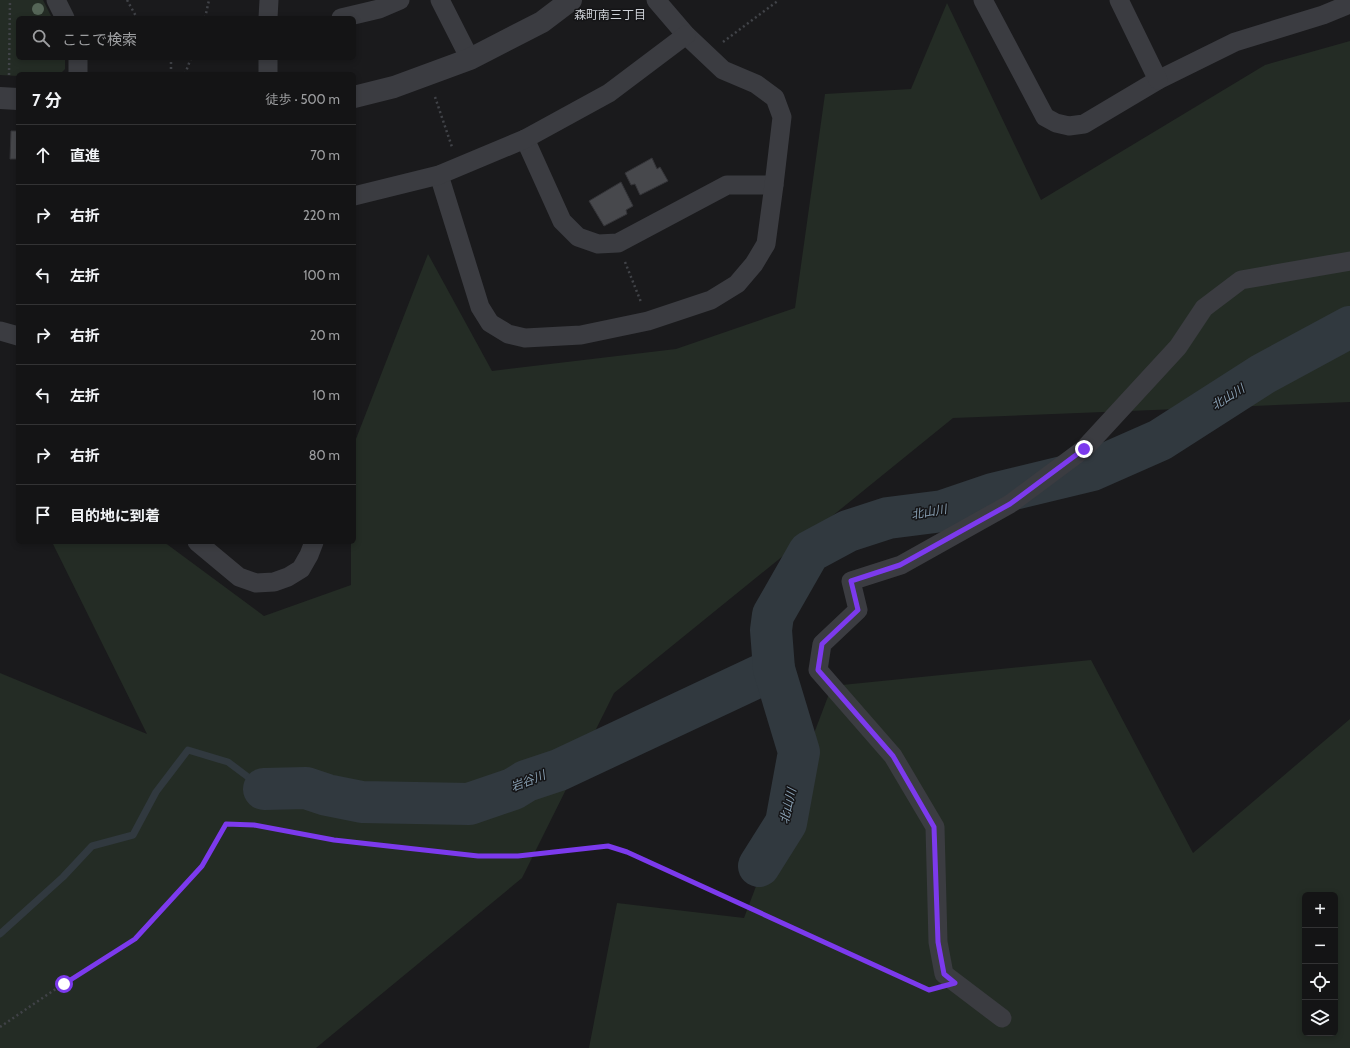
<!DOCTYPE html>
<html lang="ja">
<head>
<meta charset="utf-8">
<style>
  :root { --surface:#141415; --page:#1d1d1e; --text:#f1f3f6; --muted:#9d9ea0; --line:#333334 }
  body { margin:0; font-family:Cabin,"Noto Sans JP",sans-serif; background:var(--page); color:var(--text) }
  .controls { position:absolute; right:12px; bottom:12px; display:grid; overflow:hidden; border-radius:6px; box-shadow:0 2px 6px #0003 }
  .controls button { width:36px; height:36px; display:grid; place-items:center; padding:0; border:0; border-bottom:1px solid var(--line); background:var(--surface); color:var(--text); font:20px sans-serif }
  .stop { position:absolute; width:12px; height:12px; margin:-9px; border:3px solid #7c3aed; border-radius:50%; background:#fff }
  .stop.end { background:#7c3aed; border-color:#fff; box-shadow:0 1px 4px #0008 }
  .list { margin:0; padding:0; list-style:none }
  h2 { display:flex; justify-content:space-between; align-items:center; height:52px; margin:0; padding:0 16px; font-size:17px }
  h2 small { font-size:13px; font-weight:400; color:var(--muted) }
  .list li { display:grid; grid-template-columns:26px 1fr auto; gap:12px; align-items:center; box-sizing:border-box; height:60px; padding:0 16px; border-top:1px solid var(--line) }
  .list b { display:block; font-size:15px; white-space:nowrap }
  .list em { font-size:13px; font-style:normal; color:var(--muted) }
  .icon { flex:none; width:22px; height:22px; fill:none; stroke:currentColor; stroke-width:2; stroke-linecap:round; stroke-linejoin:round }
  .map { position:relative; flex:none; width:1350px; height:1048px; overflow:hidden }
  .search { position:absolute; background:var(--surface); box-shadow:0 2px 6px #0003; left:16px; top:16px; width:340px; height:44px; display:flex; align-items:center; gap:10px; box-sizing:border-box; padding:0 14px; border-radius:6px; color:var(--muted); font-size:15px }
  .panel { position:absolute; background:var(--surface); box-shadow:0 2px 6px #0003; left:16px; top:72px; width:340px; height:472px; border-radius:6px }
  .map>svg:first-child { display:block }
  .green { fill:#242c25; fill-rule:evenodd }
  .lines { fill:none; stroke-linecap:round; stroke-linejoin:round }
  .stream { stroke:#31393f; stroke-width:7 }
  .river { stroke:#31393f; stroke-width:42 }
  .building { fill:#47484c; stroke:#343438 }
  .path { stroke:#414348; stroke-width:2.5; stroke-dasharray:2 3; stroke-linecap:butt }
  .minor { stroke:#3b3c41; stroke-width:19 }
  .tertiary { stroke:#3b3c41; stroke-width:22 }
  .tree { fill:#556557 }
  .route { stroke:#7c3aed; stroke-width:5 }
  .labels { text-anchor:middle; stroke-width:3; stroke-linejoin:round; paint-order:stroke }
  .neighbourhood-label { font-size:12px; fill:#ced1d7; stroke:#151517 }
  .water-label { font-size:12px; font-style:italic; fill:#889fb2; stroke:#151517 }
</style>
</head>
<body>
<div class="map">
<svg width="1350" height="1048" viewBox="0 0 1350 1048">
  <rect width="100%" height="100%" fill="#1a1a1c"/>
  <g class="green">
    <path d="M0,0h43l9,18h-34v40h47v11l-5,5h-42v2l-18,-1z"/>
    <path d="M947,3l94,197 224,-135 85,-24v361l-397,16 -339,275 -92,185 -206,170h-316v-375l147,61 -95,-192h112l100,74 87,-31v-43h3v-98l74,-190 64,117 184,-22 119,-41 30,-214 86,-5z"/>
    <path d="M1091,660l102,193 157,-134v329h-761l28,-145 127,15 88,-232zM1305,895h30v138h-30z"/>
  </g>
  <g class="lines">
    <path class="stream" d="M0,934l63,-57 29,-31 41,-11 23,-43 32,-42 40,12 36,27"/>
    <g class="river">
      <path d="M264,789l42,-1 21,7 35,7 107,2 44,-15 13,-8 33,-11 215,-101"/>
      <path d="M759,866l27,-43 13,-71 -25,-83 -3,-39 2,-15 36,-63 39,-21 40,-13 55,-7 50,-17 99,-24 68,-30 103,-66 87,-47"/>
    </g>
  </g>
  <g class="building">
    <path d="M11,131h7v28h-8z"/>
    <path d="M652,158l5,11 3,-2 8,14 -28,14 -5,-11 -4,1 -6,-12z"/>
    <path d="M621,182l12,24 -7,4 1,4 -23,12 -15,-25z"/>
  </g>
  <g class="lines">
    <g class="path">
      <path d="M127,0l10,18"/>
      <path d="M205,18l4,-18"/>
      <path d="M723,42l56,-42"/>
      <path d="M171,74v-16"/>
      <path d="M185,74l6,-16"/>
      <path d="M9,75l1,-75"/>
      <path d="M435,97l17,50"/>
      <path d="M625,262l16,40"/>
      <path d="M0,1027l63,-43 72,-45 67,-74 24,-41 28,1 80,15 144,16h40l90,-10 19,6 300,137"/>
    </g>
    <g class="minor">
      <path d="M56,0l9,18"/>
      <path d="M440,0l30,59"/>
      <path d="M983,0l62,117 11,6 13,3 15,-2 74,-44 77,-38 88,-27 22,-9 4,-6"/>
      <path d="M1119,0l39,80"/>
      <path d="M268,18l1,-18"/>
      <path d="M341,18l38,-9 21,-9"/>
      <path d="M78,58v16"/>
      <path d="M268,74v-16"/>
      <path d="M525,139l37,82 16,16 20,7 20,-1 109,-58h47"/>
      <path d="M439,175l41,132 10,16 18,11 17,4 56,-3 67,-14 63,-21 26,-16 17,-20 12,-20 8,-59 8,-68 -7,-19 -19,-14 -33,-14 -37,-35 -30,-35"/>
      <path d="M354,196l85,-21 86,-36 84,-46 77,-58"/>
      <path d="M0,331l18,5"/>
      <path d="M197,542l42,35 17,6 18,-1 14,-5 13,-8 8,-14 5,-13"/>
      <path d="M1002,1018l-58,-44 -6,-32 -3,-115 -42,-71 -75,-86 4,-26 36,-34 -7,-29 50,-16 109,-61 74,-55 94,-102 26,-39 37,-28 109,-19"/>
    </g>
    <g class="tertiary">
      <path d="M354,97l40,-10 76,-28 72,-37 29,-22"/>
      <path d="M0,98l18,1"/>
    </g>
  </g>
  <circle class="tree" cx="38" cy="9" r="6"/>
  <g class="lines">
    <path class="route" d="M64,984l71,-45 67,-73 24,-42 28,1 80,15 144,16h40l90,-10 19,6 302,138 26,-7 -11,-9 -6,-32 -4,-115 -41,-71 -75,-86 4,-26 36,-34 -7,-29 49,-16 110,-61 74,-55"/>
  </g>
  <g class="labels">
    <g class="neighbourhood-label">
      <text x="610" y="19">森町南三丁目</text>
    </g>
    <g class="water-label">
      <text transform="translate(1228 397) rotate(-32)" y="4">北山川</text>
      <text transform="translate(929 512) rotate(-10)" y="4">北山川</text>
      <text transform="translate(528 781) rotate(-21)" y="4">岩谷川</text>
      <text transform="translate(788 806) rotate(-77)" y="4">北山川</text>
    </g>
  </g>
</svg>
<div class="controls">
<button>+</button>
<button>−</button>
<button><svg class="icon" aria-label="locate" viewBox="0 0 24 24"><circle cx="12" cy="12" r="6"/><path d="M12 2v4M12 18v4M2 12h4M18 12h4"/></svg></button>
<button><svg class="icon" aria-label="layers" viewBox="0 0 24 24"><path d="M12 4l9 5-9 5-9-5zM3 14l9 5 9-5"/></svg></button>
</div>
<div class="stop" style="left:64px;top:984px"></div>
<div class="stop end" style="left:1084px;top:449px"></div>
<div class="search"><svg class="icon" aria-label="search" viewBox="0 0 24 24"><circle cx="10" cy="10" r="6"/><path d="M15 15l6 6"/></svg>ここで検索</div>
<section class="panel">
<h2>7 分<small>徒歩 · 500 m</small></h2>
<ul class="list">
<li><svg class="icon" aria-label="ahead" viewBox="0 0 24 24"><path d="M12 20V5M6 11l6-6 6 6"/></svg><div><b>直進</b></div><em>70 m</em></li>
<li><svg class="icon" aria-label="right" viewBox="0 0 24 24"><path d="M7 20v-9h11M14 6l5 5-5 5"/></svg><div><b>右折</b></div><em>220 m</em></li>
<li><svg class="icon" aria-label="left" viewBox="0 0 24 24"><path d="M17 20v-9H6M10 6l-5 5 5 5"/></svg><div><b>左折</b></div><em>100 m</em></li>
<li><svg class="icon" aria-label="right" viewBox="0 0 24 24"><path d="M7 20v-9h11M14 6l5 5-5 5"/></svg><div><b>右折</b></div><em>20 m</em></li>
<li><svg class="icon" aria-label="left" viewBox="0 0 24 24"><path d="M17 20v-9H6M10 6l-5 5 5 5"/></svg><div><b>左折</b></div><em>10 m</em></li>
<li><svg class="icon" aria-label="right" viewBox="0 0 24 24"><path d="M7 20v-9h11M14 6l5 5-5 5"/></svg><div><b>右折</b></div><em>80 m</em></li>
<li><svg class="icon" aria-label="arrive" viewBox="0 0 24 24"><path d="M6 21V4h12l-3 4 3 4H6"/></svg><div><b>目的地に到着</b></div></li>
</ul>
</section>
</div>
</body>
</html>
